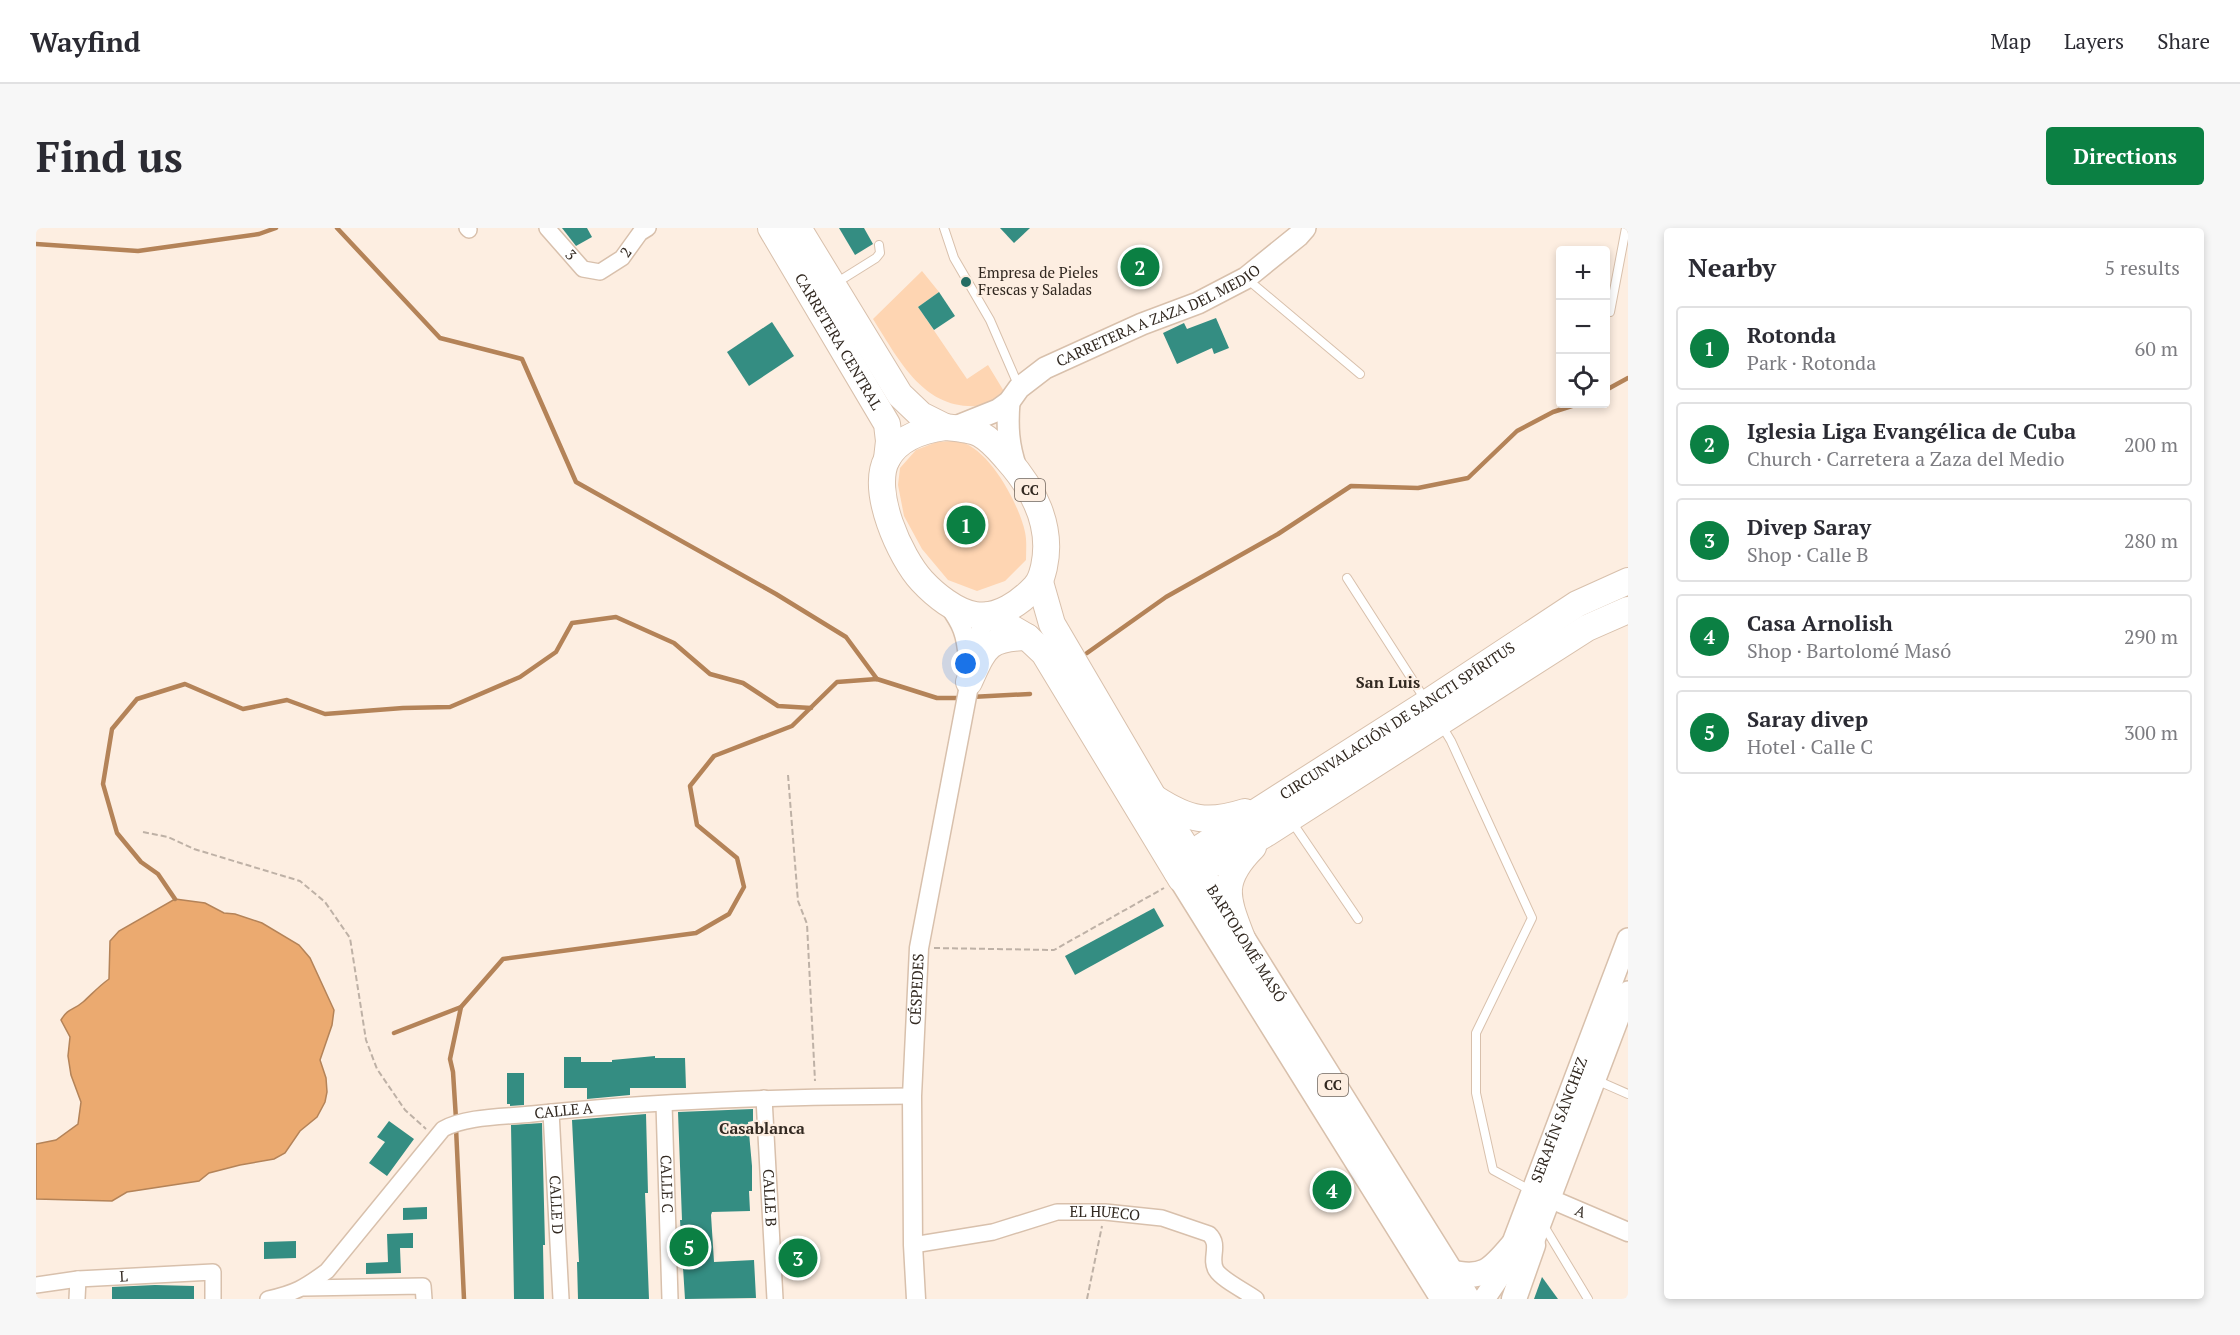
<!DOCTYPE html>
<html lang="en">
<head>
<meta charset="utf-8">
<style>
  :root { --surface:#fff; --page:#f7f7f7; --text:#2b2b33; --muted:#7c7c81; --line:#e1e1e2; --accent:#0b8043 }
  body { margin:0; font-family:"PT Serif",serif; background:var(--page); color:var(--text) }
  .controls { position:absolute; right:18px; top:18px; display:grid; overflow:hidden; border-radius:6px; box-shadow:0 3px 9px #0003 }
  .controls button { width:54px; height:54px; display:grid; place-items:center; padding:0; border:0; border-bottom:2px solid var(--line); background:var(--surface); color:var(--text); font:30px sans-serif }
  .you { position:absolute; left:930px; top:436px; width:21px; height:21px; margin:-15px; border:4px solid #fff; border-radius:50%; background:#1a73e8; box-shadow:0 0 0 9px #1a73e833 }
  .badge { display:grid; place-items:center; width:39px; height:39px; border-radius:50%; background:var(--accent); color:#fff; font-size:20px; font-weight:700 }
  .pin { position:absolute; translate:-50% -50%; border:3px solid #fff; box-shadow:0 2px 6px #0006 }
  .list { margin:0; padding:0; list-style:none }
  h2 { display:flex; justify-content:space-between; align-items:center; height:78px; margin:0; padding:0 24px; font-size:26px }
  h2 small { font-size:20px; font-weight:400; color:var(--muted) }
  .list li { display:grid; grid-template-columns:39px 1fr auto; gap:18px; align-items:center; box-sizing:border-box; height:84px; margin:0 12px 12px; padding:0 12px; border:2px solid var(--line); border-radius:6px }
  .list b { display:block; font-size:22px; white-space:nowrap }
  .list p { margin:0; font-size:20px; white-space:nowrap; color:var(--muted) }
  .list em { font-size:20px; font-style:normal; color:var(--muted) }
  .icon { flex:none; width:33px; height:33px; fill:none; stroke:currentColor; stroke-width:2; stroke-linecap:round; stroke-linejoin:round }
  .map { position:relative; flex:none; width:1592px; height:1071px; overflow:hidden; border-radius:6px }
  header { display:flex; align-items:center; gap:36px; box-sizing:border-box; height:84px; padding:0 30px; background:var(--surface); border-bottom:2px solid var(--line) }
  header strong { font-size:28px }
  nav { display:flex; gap:33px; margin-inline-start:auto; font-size:21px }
  .intro { display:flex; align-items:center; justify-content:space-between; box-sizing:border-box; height:144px; padding:0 36px }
  h1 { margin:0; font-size:42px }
  .button { padding:15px 27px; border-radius:6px; background:var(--accent); color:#fff; font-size:21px; font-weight:700 }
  main { display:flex; gap:36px; padding:0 36px }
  aside { flex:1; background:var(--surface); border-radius:6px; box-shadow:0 3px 9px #0003 }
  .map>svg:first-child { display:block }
  .green { fill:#fed5b2 }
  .water { fill:#ebaa70; stroke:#b48358; stroke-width:1.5 }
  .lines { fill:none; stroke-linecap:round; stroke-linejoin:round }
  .stream { stroke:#b48358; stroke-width:4.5 }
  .building { fill:#348d82 }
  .service-casing { stroke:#d8c0ac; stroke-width:10 }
  .minor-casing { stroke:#d8c0ac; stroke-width:18 }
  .tertiary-casing { stroke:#d8c0ac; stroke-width:21 }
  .secondary-casing { stroke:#d8c0ac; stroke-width:24 }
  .primary-casing { stroke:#d8c0ac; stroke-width:27 }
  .trunk-casing { stroke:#d8c0ac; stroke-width:28 }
  .path { stroke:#beb1a6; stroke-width:2; stroke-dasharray:6 3; stroke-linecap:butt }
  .service { stroke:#fff; stroke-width:8 }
  .minor { stroke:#fff; stroke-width:15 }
  .tertiary { stroke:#fff; stroke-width:18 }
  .secondary { stroke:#fff; stroke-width:21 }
  .primary { stroke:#fff; stroke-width:24 }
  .trunk { stroke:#fff; stroke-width:26 }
  .poi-dot { fill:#256d64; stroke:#fdeee1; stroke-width:2 }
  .labels { text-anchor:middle; stroke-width:4.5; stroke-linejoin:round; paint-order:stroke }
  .shield { fill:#fdeee1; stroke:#6f645b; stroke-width:1.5 }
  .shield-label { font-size:14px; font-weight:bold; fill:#322921 }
  .street-label { font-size:15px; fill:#322921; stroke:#fdeee1 }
  .poi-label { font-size:15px; fill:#322921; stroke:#fdeee1; text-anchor:start }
  .neighbourhood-label { font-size:16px; font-weight:bold; fill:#322921; stroke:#fdeee1 }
</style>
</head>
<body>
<header>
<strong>Wayfind</strong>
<nav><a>Map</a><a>Layers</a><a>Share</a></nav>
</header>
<div class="intro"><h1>Find us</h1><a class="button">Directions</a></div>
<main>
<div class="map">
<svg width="1592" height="1071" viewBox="0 0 1592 1071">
  <rect width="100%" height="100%" fill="#fdeee1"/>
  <g class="green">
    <path d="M886,43l17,21 -21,15 49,72 21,-14 17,28c-13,13 -19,14 -37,13 -48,-2 -72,-51 -95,-87z"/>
    <path d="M901,214c7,0 17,-2 24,0 29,8 58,62 64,90 2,9 1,19 1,28l-21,21 -28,10 -29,-11 -26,-31 -18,-33 -6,-31 2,-17 16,-18z"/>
  </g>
  <path class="water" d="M139,671l30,4 19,10 11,1 27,9 37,22 11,13 24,52 -2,15 -12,35 6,18 1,14 -2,10 -8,15 -17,14 -15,22 -11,6 -34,6 -31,8 -10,8 -72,11 -15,9 -76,-2v-55l20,-4 22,-16 3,-22 -10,-27 -3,-19 2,-19 -9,-17c7,-12 13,-10 22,-18 9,-8 16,-16 26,-23l1,-38 9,-10z"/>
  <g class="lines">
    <g class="stream">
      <path d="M301,0l103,110 82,21 54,123 200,112 70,43 31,42"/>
      <path d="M0,16l102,7 121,-17 17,-6"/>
      <path d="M1570,162l22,-12"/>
      <path d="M1051,425l79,-56 112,-63 73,-48 67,2 50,-10 49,-47 36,-19 25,-8"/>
      <path d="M935,469l59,-3"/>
      <path d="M139,671l-17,-25 -17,-12 -24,-29 -14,-49 9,-55 25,-30 48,-15 58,25 44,-9 38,14 78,-6 47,-1 70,-30 36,-25 16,-29 44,-6 58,26 36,31 33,9 35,23 33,2"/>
      <path d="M358,805l67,-26 42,-48 193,-26 33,-19 15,-27 -7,-29 -40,-33 -7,-39 24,-30 78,-30 45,-44 40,-3 60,19h26"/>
      <path d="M420,891l-3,-47 -3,-13 11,-52"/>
      <path d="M420,900l8,171"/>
    </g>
  </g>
  <g class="building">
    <path d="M526,0h25l5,9 -16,9z"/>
    <path d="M803,0h25l9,16 -18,11z"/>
    <path d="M964,0h30l-16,15z"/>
    <path d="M903,64l16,24 -21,14 -16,-23z"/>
    <path d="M1180,90l13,30 -15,6 -2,-6 -35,16 -14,-31 21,-10 3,6z"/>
    <path d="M736,94l22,34 -45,30 -22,-34z"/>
    <path d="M1118,680l10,18 -89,49 -10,-19z"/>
    <path d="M619,828v2h30l1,30h-56v7l-43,4v-11h-23v-31h17v5h31v-2z"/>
    <path d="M471,845h17v32l-14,1v-2h-3z"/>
    <path d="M717,881v12l-5,1 4,44v25h-3l1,20 -38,1 -1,3 3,47 40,-2 2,38 -71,1 -5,-79h2l-4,-108z"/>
    <path d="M610,886l2,79h-3l4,106h-71l-1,-37h2l-7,-142z"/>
    <path d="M353,893l25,18 -27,37 -18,-13 16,-21 -8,-5z"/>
    <path d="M506,895l3,122h-2l1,54h-30l-3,-174z"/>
    <path d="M391,979v12l-24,1v-12z"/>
    <path d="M377,1005v15h-13l1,25 -35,1v-11l22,-1 -1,-28z"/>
    <path d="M260,1013v17l-32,1v-17z"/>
    <path d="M1506,1049l16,22h-24z"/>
    <path d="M119,1057l39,1v13h-82v-12z"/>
  </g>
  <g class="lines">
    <g class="service-casing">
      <g id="service">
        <path d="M908,0l10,30 36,62 29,67"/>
        <path d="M1211,51l113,95"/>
        <path d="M800,55l40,-25 4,-5 -1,-8"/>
        <path d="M1574,84l16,-84"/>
        <path d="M1311,350l79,123"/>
        <path d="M1406,498l9,15 81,177 -56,115v60l17,77 37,20"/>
        <path d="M1256,594l66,97"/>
        <path d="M1560,852l32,14"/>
        <path d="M1508,998l44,73"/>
      </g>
    </g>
    <g class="minor-casing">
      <g id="minor">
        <path d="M431,0l2,2"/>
        <path id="s1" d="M511,0l36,41 17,3 22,-14 18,-25 8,-5"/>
        <path id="s2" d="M728,870l11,201"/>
        <path id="s3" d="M628,876l6,195"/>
        <path id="s4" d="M515,884l10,187"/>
        <path id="s5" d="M877,1017l80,-13 64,-20h48l57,6 47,16c12,11 0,24 7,36 6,10 31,22 40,29"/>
        <path id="s6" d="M0,1057l42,-6 135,-7v27"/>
        <path d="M268,1060l119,-2 1,13"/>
        <path d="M41,1071l1,-20"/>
        <path id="s7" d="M232,1071c27,-6 36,-11 59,-28l116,-142c23,-13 62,-12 89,-15 126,-14 253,-17 380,-18"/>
      </g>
    </g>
    <g class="tertiary-casing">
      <g id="tertiary">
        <path d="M912,377c14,19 18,29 20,54"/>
        <path id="s8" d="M1503,966l89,38"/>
        <path id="s9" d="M880,1071l-3,-54 -1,-149 7,-148 60,-315 8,-17"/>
      </g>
    </g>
    <g class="secondary-casing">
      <g id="secondary">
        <path d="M973,174c-2,24 -1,43 7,66"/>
        <path id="s10" d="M917,200l45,-18 11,-8 10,-14 26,-20 97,-44 56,-21 48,-25 52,-42 7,-8"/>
        <path d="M1490,1033l102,-269"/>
        <path id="s11" d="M1448,1071l17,-25 127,-335"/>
      </g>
    </g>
    <g class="primary-casing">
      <g id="primary">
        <path id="s12" d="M1164,642l268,429"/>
        <path d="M1145,651l262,420"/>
        <path d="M1413,1044c34,8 42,-1 63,-26"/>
        <path d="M1478,1071l19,-54"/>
      </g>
    </g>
    <g class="trunk-casing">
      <g id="trunk">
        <path id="s13" d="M735,0l116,196 2,17 -2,18"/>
        <path d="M762,0l102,167 21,20 24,12"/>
        <path d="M909,199c10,1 26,2 35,7 11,6 19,16 27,25 26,29 46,67 37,108 -2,8 -3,14 -9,20 -14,15 -37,32 -60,28 -19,-3 -40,-20 -53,-34 -22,-24 -52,-90 -35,-122 11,-21 36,-29 58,-32z"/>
        <path d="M1004,354l12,42 102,174 46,71"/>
        <path d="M953,387l38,22 17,16 137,226 43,-21 43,-25 320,-205 41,-18"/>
        <path d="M933,454c16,-35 18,-44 58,-45"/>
        <path d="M1120,571c33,21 51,25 89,13"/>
        <path id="s14" d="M1141,644l26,-26 224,-143 150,-99 51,-23"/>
        <path d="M1207,713c-16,-42 -25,-59 10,-94"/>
      </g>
    </g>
    <g class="path">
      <path d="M752,547l10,126 9,23 8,157"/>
      <path d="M107,604l25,5 26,12 106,32 25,21 25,36 16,102 11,29 28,41 21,19"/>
      <path d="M898,720l120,2 110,-62"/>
      <path d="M1051,1071l15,-73"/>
    </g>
    <use href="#service" class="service"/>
    <use href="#minor" class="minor"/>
    <use href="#tertiary" class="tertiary"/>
    <use href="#secondary" class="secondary"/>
    <use href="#primary" class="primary"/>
    <use href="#trunk" class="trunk"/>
  </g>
  <circle class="poi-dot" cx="930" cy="54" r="6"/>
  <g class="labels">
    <g class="shield">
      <rect x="979" y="251" width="30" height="22" rx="4.5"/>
      <rect x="1282" y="846" width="30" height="22" rx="4.5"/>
    </g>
    <g class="shield-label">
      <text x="994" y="267">CC</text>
      <text x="1297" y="862">CC</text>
    </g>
    <g class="street-label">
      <text dy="5" stroke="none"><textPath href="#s1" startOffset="105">2</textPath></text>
      <text dy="5" stroke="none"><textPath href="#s1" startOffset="36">3</textPath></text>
      <text dy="5" stroke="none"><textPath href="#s10" startOffset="237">CARRETERA A ZAZA DEL MEDIO</textPath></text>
      <text dy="5" stroke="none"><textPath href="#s13" startOffset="132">CARRETERA CENTRAL</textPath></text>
      <text dy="5" stroke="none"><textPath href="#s14" startOffset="268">CIRCUNVALACIÓN DE SANCTI SPÍRITUS</textPath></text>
      <text dy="5" stroke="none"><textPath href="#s12" startOffset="87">BARTOLOMÉ MASÓ</textPath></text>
      <text dy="5" stroke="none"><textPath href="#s9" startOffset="310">CÉSPEDES</textPath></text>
      <text dy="5" stroke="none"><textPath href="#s7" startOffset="372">CALLE A</textPath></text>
      <text dy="5" stroke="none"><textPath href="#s11" startOffset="195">SERAFÍN SÁNCHEZ</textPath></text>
      <text dy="5" stroke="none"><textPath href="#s3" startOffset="80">CALLE C</textPath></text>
      <text dy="5" stroke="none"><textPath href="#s2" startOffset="100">CALLE B</textPath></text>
      <text dy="5" stroke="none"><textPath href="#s4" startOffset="93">CALLE D</textPath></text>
      <text dy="5" stroke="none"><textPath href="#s8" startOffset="45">A</textPath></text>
      <text dy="5" stroke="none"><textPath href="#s5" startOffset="196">EL HUECO</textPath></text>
      <text dy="5" stroke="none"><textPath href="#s6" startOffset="88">L</textPath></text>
    </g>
    <g class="poi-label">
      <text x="942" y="50">Empresa de Pieles<tspan x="942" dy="17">Frescas y Saladas</tspan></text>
    </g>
    <g class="neighbourhood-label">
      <text x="1352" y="460">San Luis</text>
      <text x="726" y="906">Casablanca</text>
    </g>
  </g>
</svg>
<div class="controls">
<button>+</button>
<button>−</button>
<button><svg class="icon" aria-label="locate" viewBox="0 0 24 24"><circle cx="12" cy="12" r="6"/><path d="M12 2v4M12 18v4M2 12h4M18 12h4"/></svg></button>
</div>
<div class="you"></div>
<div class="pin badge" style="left:930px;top:297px">1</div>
<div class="pin badge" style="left:1104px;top:39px">2</div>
<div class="pin badge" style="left:762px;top:1030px">3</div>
<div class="pin badge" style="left:1296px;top:962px">4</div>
<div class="pin badge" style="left:653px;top:1019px">5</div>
</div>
<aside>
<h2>Nearby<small>5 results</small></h2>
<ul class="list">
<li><span class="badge">1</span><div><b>Rotonda</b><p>Park · Rotonda</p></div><em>60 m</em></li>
<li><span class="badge">2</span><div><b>Iglesia Liga Evangélica de Cuba</b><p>Church · Carretera a Zaza del Medio</p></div><em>200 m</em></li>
<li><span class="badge">3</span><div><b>Divep Saray</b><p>Shop · Calle B</p></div><em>280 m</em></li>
<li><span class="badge">4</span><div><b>Casa Arnolish</b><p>Shop · Bartolomé Masó</p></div><em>290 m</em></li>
<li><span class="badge">5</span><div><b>Saray divep</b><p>Hotel · Calle C</p></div><em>300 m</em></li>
</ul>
</aside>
</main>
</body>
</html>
